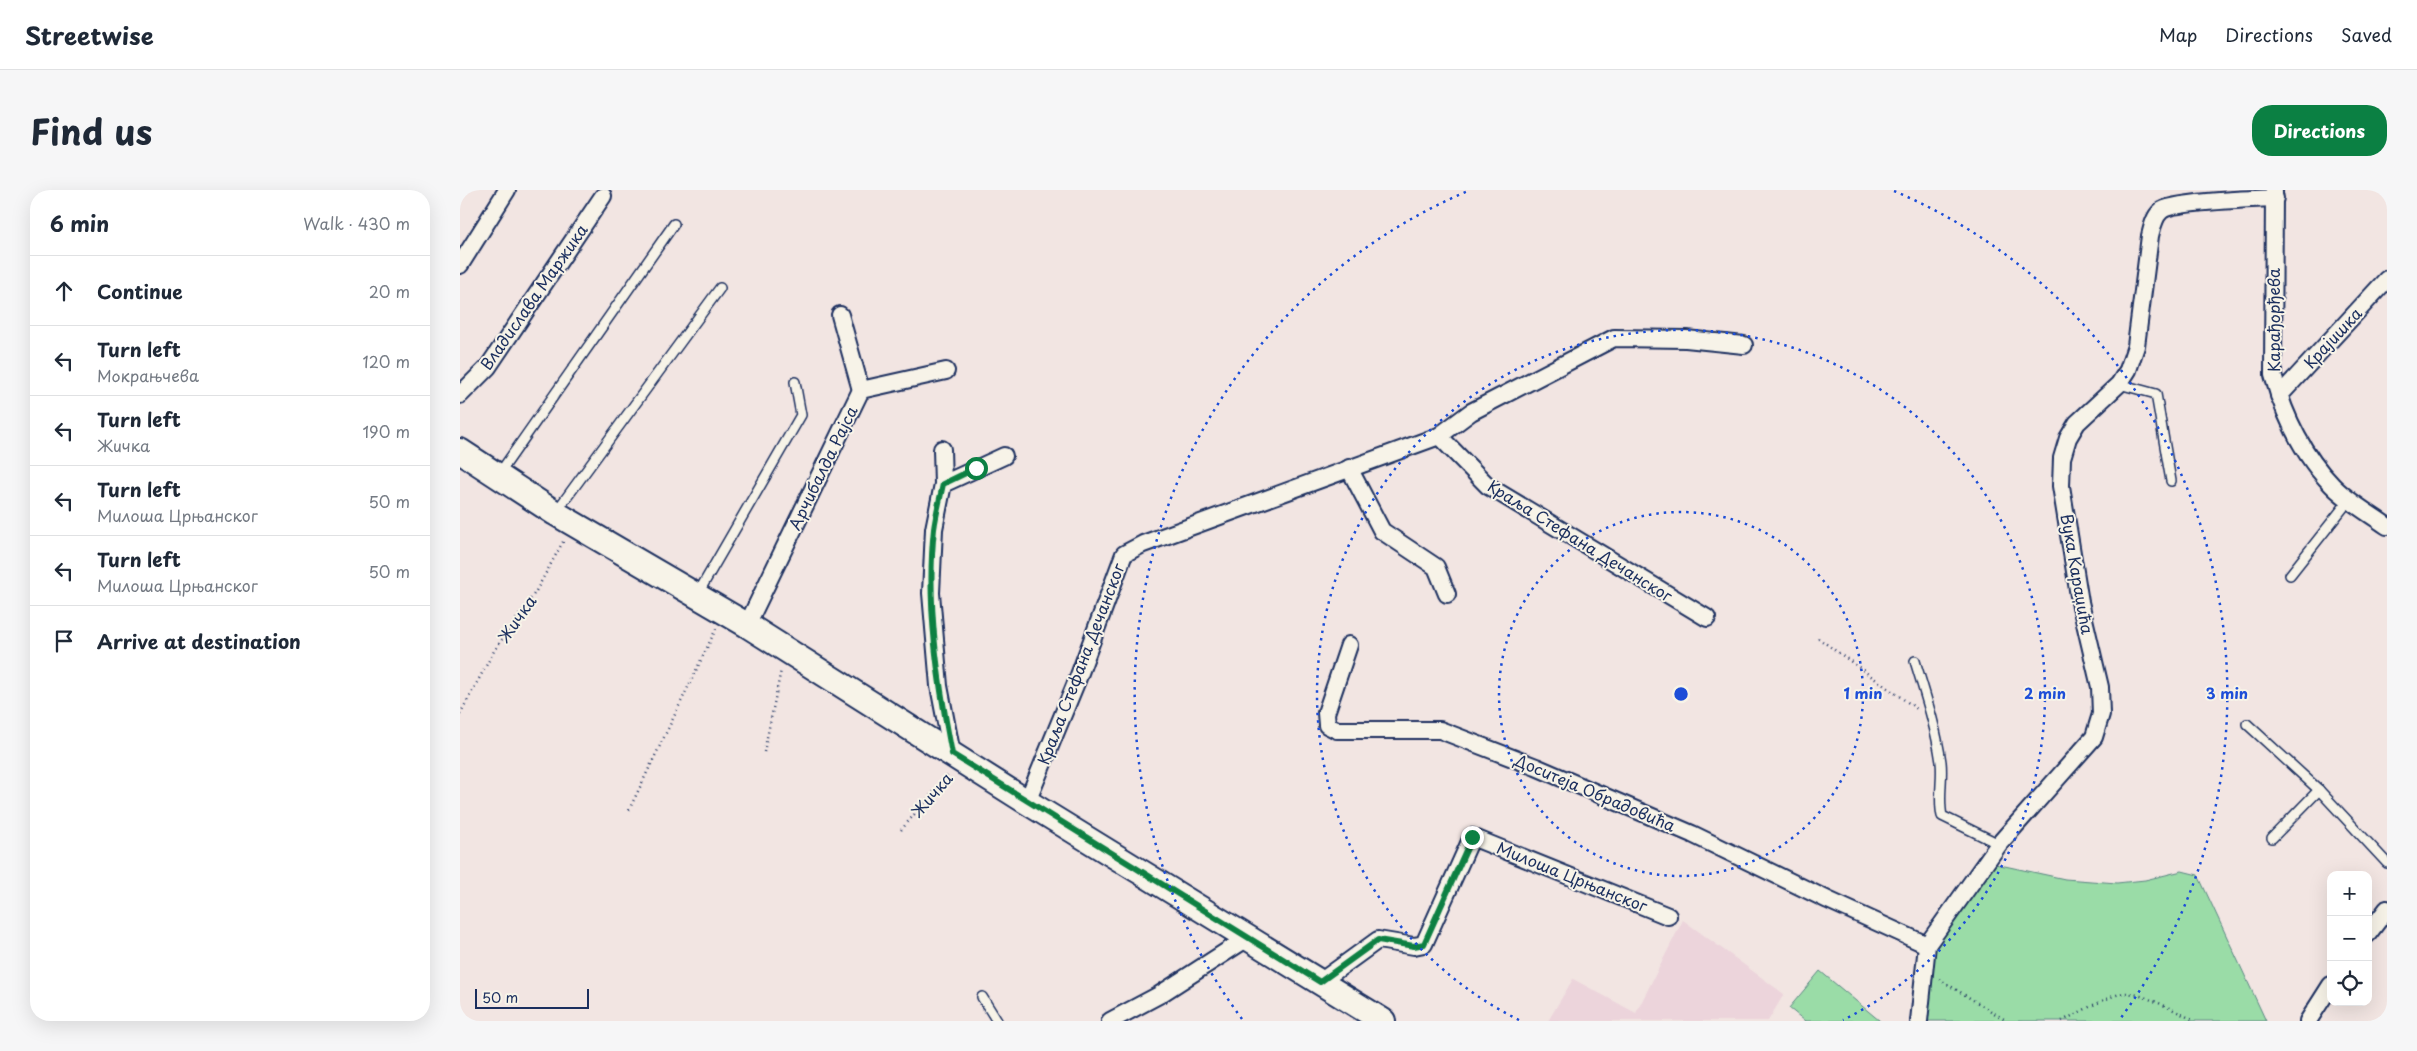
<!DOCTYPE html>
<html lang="en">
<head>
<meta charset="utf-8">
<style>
  :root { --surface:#fff; --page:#f6f6f7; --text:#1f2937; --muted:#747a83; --line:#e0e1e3; --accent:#0b8043 }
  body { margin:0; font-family:"Playpen Sans",sans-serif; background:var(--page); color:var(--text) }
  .controls { position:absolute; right:15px; bottom:15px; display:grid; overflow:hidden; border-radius:10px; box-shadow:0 5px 20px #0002 }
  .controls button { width:45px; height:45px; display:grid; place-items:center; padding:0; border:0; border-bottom:1px solid var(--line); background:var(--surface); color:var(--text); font:25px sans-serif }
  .scale { position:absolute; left:15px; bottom:12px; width:114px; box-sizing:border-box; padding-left:5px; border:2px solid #1b2f5e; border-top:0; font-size:14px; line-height:18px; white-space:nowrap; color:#1b2f5e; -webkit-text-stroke:4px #f7f3e8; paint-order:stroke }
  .stop { position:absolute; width:15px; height:15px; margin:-11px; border:4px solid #0b8043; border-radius:50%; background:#fff }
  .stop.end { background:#0b8043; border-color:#fff; box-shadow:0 1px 5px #0008 }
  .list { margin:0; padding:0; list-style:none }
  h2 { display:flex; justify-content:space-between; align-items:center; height:65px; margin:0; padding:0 20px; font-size:21px }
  h2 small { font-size:16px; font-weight:400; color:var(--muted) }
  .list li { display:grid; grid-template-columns:32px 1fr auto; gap:15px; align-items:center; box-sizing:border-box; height:70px; padding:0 20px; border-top:1px solid var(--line) }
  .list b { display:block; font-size:19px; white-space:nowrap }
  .list p { margin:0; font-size:16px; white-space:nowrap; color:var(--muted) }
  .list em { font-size:16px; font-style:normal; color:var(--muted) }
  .icon { flex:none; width:28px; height:28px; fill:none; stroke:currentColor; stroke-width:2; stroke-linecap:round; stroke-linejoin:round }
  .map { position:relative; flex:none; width:1927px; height:831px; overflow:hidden; border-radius:20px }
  header { display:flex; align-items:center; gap:30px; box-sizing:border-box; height:70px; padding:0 25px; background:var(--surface); border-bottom:1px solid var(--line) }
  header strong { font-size:24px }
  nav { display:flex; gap:28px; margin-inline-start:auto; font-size:18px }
  .intro { display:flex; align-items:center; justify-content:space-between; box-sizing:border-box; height:120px; padding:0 30px }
  h1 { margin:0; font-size:35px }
  .button { padding:12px 22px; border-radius:20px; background:var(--accent); color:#fff; font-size:18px; font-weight:700 }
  main { display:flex; gap:30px; padding:0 30px }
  aside { flex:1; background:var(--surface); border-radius:20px; box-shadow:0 5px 20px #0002 }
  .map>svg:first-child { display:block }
  .built { fill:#ecd4db }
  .green { fill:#9adca7; stroke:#5a8682 }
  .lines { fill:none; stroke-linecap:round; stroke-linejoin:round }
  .lane-casing { stroke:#1b2f5e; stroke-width:12 }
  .street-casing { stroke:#1b2f5e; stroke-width:20 }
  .secondary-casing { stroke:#1b2f5e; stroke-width:28 }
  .path { stroke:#1b2f5e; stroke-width:2.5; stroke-dasharray:1 4; stroke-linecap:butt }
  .lane { stroke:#f7f3e8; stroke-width:9 }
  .street { stroke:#f7f3e8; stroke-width:16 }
  .secondary { stroke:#f7f3e8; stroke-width:24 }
  .route { stroke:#0b8043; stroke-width:6 }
  .ring { fill:none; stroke:#1d4ed8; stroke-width:2.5; stroke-dasharray:2.5 5 }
  .labels { text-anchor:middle; stroke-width:4; stroke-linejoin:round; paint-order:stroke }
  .street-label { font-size:16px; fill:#1b2f5e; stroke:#f7f3e8 }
  .centre { fill:#1d4ed8; stroke:#f7f3e8; stroke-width:2.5 }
  .ring-label { font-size:15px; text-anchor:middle; font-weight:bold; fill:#1d4ed8; stroke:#f7f3e8; stroke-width:4; stroke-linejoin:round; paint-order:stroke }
</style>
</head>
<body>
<header>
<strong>Streetwise</strong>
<nav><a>Map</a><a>Directions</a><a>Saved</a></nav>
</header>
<div class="intro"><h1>Find us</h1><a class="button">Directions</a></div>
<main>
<aside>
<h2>6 min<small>Walk · 430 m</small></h2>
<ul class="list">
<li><svg class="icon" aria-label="ahead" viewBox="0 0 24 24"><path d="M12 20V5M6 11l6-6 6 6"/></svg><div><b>Continue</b></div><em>20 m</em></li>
<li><svg class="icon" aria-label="left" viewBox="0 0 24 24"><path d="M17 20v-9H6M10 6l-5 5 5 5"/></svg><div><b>Turn left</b><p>Мокрањчева</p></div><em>120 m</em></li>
<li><svg class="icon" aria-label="left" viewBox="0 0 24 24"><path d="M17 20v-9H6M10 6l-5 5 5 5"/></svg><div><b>Turn left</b><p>Жичка</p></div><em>190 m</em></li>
<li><svg class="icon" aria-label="left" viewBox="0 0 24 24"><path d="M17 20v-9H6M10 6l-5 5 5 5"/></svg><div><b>Turn left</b><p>Милоша Црњанског</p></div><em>50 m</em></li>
<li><svg class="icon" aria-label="left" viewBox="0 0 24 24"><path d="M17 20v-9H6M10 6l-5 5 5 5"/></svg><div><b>Turn left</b><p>Милоша Црњанског</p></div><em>50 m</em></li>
<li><svg class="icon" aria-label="arrive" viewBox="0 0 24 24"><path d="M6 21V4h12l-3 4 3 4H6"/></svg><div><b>Arrive at destination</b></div></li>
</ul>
</aside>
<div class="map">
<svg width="1927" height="831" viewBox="0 0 1927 831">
  <rect width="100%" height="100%" fill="#f2e5e2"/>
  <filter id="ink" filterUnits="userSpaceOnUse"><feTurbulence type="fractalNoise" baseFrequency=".02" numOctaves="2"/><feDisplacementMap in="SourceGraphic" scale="10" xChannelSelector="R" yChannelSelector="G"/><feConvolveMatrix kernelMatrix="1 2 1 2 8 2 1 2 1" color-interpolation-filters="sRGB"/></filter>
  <g filter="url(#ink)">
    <path class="built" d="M1223,730l101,74 -16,27h-220l25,-42 63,34z"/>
    <g class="green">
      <path d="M1526,672l79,17 52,4 28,-3 37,-9 16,4 68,146h-347l8,-76z"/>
      <path d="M1360,781l60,50h-75l-16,-13z"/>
    </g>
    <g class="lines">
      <g class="lane-casing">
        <g id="lane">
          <path d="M1659,194l37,10 15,87"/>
          <path d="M39,284l175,-250"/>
          <path d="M96,322l164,-224"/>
          <path d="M1830,385l60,-76"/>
          <path d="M237,405l104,-180 -6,-33"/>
          <path d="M1455,471c10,33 21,66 26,101 2,18 -3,36 1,54l57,28"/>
          <path d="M1787,534l72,66 68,73"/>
          <path d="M1812,648l47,-48"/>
          <path d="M522,807l15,24"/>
        </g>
      </g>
      <g class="street-casing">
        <g id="street">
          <path d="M1814,0l-1,185c11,40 30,80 59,110 15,16 37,28 55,41"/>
          <path d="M0,75l47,-75"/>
          <path d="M380,125l21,75"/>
          <path d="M0,205l28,-28 115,-171"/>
          <path d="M1819,206l108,-117"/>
          <path d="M979,246l49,50 219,132"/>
          <path d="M482,259l1,35 -9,45 -3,64 8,93 13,68"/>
          <path d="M889,278l33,63 54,36 11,27"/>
          <path d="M483,294l61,-28"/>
          <path d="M287,435l114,-235 85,-19"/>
          <path d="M889,455l-23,68 1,12 10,5h103l96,37 156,67 136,66 99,45"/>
          <path d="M567,612l51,-124 46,-124 19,-10 296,-108 32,-24 143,-74 72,1 58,6"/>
          <path d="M1908,744l19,-25"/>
          <path d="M860,792l58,-42 36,6 10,-2 48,-107 196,79"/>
          <path d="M650,831l49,-26 90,-58"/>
          <path d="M1459,831l8,-76 72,-101 95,-107 7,-23 -1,-27 -20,-85 -19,-116 1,-28 6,-20 9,-15 42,-39 9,-14 8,-24 14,-110c2,-8 4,-19 11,-25 10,-9 94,-12 114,-13"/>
          <path d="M1848,831l23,-36"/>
        </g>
      </g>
      <g class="secondary-casing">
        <path id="secondary" d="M0,261l95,62 192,112 280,177 356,219"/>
      </g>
      <g class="path">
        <path d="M1358,448l99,71"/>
        <path d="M0,524l34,-63 42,-60 28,-51"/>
        <path d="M304,562l17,-82"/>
        <path d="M169,620l87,-181"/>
        <path d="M441,640l48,-56"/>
        <path d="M1479,789l68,42"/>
        <path d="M1602,831c13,-6 51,-28 64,-28 19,1 51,19 69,28"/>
      </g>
      <use href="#lane" class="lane"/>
      <use href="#street" class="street"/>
      <use href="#secondary" class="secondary"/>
    </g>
  </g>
  <g class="lines" filter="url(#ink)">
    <path class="route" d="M516,278l-33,16c-3,15 -7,30 -9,45 -8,75 4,152 18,225l368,228 58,-42 36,6 10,-2 48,-107"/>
  </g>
  <g class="ring">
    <circle cx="1221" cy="504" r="182"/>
    <path d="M1059 830A364 364 0 1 1 1383 830"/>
    <path d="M782 829A546 546 0 0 1 1008 1M1434 1A546 546 0 0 1 1660 829"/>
  </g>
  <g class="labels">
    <g class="street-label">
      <text transform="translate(74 107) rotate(-55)" y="6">Владислава Маржика</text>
      <text transform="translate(1814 130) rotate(-90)" y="6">Карађорђева</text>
      <text transform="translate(1873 148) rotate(-47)" y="6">Крајишка</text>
      <text transform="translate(363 278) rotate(-64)" y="6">Арчибалда Рајса</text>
      <text transform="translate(1120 351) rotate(32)" y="6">Краља Стефана Дечанског</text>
      <text transform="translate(1617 384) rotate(80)" y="6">Вука Караџића</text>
      <text transform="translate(57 429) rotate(-55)" y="6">Жичка</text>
      <text transform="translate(621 474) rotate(-69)" y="6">Краља Стефана Дечанског</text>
      <text transform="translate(1135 603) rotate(23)" y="6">Доситеја Обрадовића</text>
      <text transform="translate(472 605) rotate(-49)" y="6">Жичка</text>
      <text transform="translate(1112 687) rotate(22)" y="6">Милоша Црњанског</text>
    </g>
  </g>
  <circle cx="1221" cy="504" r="8" class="centre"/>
  <g class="ring-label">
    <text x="1403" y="509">1 min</text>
    <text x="1585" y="509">2 min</text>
    <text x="1767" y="509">3 min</text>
  </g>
</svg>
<div class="controls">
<button>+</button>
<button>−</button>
<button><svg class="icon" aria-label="locate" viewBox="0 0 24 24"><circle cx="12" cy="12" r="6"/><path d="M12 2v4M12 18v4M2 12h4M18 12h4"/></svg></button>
</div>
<div class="scale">50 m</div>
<div class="stop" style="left:516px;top:278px"></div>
<div class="stop end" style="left:1012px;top:647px"></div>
</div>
</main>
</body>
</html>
